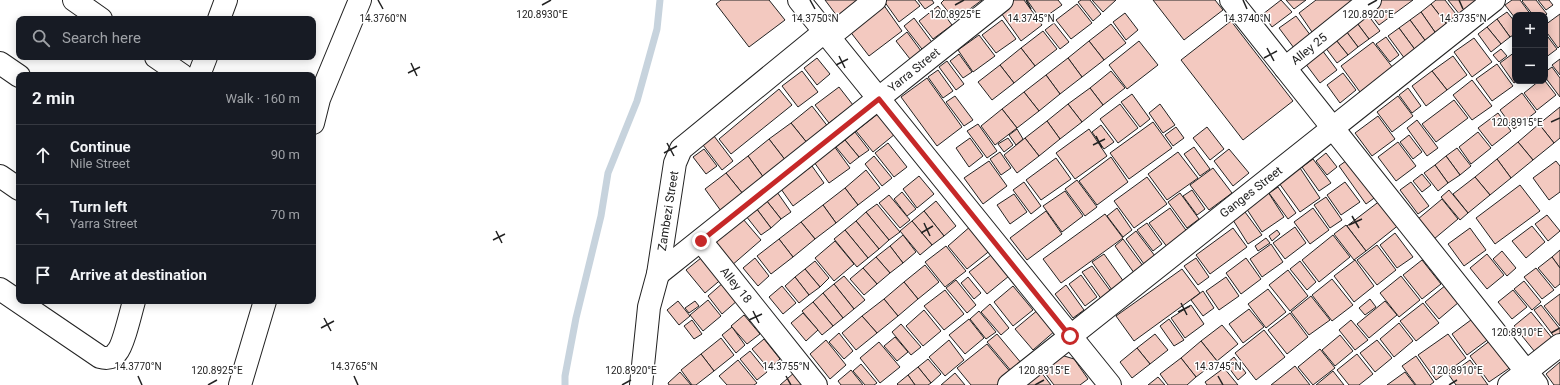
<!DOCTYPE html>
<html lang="en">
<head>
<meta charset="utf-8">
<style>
  :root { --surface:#171b24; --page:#242831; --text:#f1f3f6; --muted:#9ea1a6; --line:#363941 }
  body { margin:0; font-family:Roboto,sans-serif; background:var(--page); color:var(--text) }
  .controls { position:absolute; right:12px; top:12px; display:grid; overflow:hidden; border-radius:8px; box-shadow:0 2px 10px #0003 }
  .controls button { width:36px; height:36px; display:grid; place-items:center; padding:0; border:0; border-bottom:1px solid var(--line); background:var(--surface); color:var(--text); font:20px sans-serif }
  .stop { position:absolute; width:12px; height:12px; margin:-9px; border:3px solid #c62828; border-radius:50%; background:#fff }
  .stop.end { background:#c62828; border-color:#fff; box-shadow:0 1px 4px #0008 }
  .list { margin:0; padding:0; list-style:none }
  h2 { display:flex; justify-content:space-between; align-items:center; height:52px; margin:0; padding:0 16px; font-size:17px }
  h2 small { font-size:13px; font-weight:400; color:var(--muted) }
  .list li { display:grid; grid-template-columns:26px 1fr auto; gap:12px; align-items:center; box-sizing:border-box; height:60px; padding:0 16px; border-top:1px solid var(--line) }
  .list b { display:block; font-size:15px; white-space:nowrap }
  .list p { margin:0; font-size:13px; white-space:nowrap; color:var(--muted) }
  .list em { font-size:13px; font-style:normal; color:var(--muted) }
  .icon { flex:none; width:22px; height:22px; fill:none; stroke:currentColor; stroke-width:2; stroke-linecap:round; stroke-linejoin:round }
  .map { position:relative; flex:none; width:1560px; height:385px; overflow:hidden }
  .search { position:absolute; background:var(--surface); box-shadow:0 2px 10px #0003; left:16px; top:16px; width:300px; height:44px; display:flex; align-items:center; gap:10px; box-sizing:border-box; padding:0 14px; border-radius:8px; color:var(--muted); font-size:15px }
  .panel { position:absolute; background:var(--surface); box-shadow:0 2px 10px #0003; left:16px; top:72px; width:300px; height:232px; border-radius:8px }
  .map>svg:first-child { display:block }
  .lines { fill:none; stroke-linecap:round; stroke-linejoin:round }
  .stream { stroke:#c7d3dd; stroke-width:7 }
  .building { fill:#f3c9c0; stroke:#222 }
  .minor-casing { stroke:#222; stroke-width:24 }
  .minor { stroke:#fff; stroke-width:22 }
  .route { stroke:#c62828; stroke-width:5 }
  .ticks { fill:none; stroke:#222; stroke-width:1.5 }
  .labels { text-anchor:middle; stroke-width:3; stroke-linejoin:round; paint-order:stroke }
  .street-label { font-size:12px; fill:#222; stroke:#fff }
  .ticks-label { font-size:10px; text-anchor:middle; fill:#222; stroke:#fff; stroke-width:3; stroke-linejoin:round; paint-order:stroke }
</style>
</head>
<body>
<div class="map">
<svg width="1560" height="385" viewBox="0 0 1560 385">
  <rect width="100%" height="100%" fill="#fff"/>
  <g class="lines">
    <path class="stream" d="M565,385v-9l11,-58 25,-102 7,-43 29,-72 20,-72 3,-29"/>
  </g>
  <g class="building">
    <path d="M721,0h48l16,20 -36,27 -33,-43z"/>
    <path d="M825,0h34l-16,24z"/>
    <path d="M885,0h30l5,6 -21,16 -15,-21z"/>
    <path d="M918,0h14l2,3 -9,6z"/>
    <path d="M944,0h38l-27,20 -14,-17z"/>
    <path d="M1013,0h11l18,25 -21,16 -22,-31z"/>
    <path d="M1027,0h31l4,5 -21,15z"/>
    <path d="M1081,0h9l11,14 -8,7 -15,-19z"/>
    <path d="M1092,0h24l-13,12z"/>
    <path d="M1153,0h62l8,10 -39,30z"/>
    <path d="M1281,0l11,12 -20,15 -9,-13z"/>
    <path d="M1286,0h20l-12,9z"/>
    <path d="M1316,0h38l-42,32 -13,-19z"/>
    <path d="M1377,0h36l-34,25 -13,-17z"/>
    <path d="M1436,0h9l14,18 -11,8 -17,-22z"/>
    <path d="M1448,0h32l-20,15z"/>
    <path d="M1512,0h8l11,15h-16v3l-10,-13z"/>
    <path d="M1523,0h13l11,14 -2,2 -12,-1 -11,-14z"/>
    <path d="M1538,0h11l4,5 -7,5z"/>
    <path d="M883,4l19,27 -33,25 -20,-26z"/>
    <path d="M1077,4l15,19 -21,16 -15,-19z"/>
    <path d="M1431,4l17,22 -11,9 -16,-23z"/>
    <path d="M938,6l14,19 -19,14 -14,-18z"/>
    <path d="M1365,11l15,20 -11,8 -15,-20z"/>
    <path d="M1421,12l16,23 -10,8 -17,-23z"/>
    <path d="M1507,12l8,10v12l-5,3 -13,-18z"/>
    <path d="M1125,13l13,17 -12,10 -13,-18z"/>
    <path d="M1560,14v32l-2,2 -13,-18v-5z"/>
    <path d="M1296,16l15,20 -17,12 -15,-20z"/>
    <path d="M914,18l20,27 -9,8 -21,-27z"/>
    <path d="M1354,19l15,20 -11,8 -15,-20z"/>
    <path d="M1497,19l13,18 -9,7 -14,-17z"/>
    <path d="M1002,20l14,19 -20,14 -14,-18z"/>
    <path d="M1410,20l17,23 -11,8 -17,-23z"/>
    <path d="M1231,21l62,80 -50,39 -62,-80z"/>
    <path d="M1054,23l15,19 -9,7 -15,-19z"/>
    <path d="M1111,24l15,19 -22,17 -15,-19z"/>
    <path d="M1343,27l15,20 -10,8 -16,-20z"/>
    <path d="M1487,27l14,17 -10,8 -13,-18z"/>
    <path d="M1399,28l17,23 -11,8 -17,-23z"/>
    <path d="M1043,31l14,18 -22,17 -14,-18z"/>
    <path d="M907,32l14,19 -11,8 -14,-18z"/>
    <path d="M1545,33l12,16 -12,9z"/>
    <path d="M979,35l16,21 -22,16 -15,-22z"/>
    <path d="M1332,35l16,20 -11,8 -15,-20z"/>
    <path d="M1386,37l13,18 -9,7 -14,-18z"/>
    <path d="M1474,38l18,24 -20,15 -18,-25z"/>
    <path d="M1089,41l15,19 -22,17 -14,-19z"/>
    <path d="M1139,41l19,24 -31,24 -18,-24z"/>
    <path d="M1373,42l20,26 -33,24 -19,-26z"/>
    <path d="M1319,46l18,24 -17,13 -18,-24z"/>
    <path d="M1021,48l14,18 -21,17 -14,-18z"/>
    <path d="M1501,49l6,7 -8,6 -6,-7z"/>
    <path d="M1515,52v29h2l-3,2 -14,-20z"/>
    <path d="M959,54l13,18 -9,6 -13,-17z"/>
    <path d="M1453,56l14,19 -20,15 -15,-19z"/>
    <path d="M817,58l13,16 -13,11 -13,-17z"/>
    <path d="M1068,58l14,19 -22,17 -14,-19z"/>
    <path d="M1560,59v16l-8,-10z"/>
    <path d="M947,61l17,23 -8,6 -17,-23z"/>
    <path d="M1497,64l16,22 -21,15 -16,-22z"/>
    <path d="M1000,65l14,18 -22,17 -14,-18z"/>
    <path d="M1552,67l8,11v19l-15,-20v-5z"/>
    <path d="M938,70l15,21 -10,7 -15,-21z"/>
    <path d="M802,71l16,21 -20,15 -16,-21z"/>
    <path d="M1111,71l14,17 -22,17 -13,-17z"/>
    <path d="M1432,71l15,19 -21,16 -14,-20z"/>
    <path d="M1343,73l13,17 -16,13 -13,-18z"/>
    <path d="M1046,75l14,19 -21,17 -15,-19z"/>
    <path d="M927,78l35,49 -25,19 -36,-49z"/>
    <path d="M1472,80l20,26 -20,14 -19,-25z"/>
    <path d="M1539,81h6l11,14 -19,15 -13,-17z"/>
    <path d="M839,87l14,18 -24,18 -14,-18z"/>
    <path d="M1090,88l13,17 -21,17 -14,-18z"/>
    <path d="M1408,88l13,18 -9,7 -13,-18z"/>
    <path d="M779,89l13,16 -61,49 -12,-15z"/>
    <path d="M1024,92l15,19 -22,17 -15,-19z"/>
    <path d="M1522,93l14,19 -22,17 -14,-19z"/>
    <path d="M1132,94l18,25 -10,8 -19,-25z"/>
    <path d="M955,96l18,24 -9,6 -18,-24z"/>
    <path d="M1398,96l15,20 -21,16 -15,-20z"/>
    <path d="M1454,100l14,18 -32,24 -14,-18z"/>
    <path d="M1068,104l14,18 -22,17 -13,-18z"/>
    <path d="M1120,104l18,24 -20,15 -18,-24z"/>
    <path d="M1160,104l15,21 -12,8 -14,-20z"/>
    <path d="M812,106l17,22 -21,16 -17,-21z"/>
    <path d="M1560,107v31l-6,5 -15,-19z"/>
    <path d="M1002,109l15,19 -22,17 -14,-19z"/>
    <path d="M879,113l16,21 -22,18 -17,-21z"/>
    <path d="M1498,113l13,18 -19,15 -14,-18z"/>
    <path d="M1378,116l17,23 -23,17 -17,-23z"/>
    <path d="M1417,120l21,28 -11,8 -20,-28z"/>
    <path d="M1047,121l13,18 -21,17 -14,-18z"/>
    <path d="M1153,122l19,26 -43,31 -19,-26z"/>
    <path d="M791,123l17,21 -22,17 -17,-22z"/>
    <path d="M978,124l19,27 -10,7 -20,-27z"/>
    <path d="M1539,124l15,19 -21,17 -15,-18z"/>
    <path d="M1101,125l13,17 -10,7 -12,-17z"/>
    <path d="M1176,127l8,11 -11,8 -8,-11z"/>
    <path d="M1207,127l17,22 -14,11 -17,-22z"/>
    <path d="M1017,129l6,10 -7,6 -7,-10z"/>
    <path d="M1089,129l18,27 -32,23 -19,-26z"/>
    <path d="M855,132l14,18 -10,7 -14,-17z"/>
    <path d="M1478,132l13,16 -20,16 -12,-17z"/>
    <path d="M1409,135l13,17 -9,7 -13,-17z"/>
    <path d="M714,136l19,25 -11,9 -19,-25z"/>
    <path d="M970,138l13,18 -14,11 -13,-19z"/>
    <path d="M1008,138l5,7 -9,7 -6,-8z"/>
    <path d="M1025,138l14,18 -22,17 -13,-18z"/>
    <path d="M769,139l17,22 -22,17 -16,-22z"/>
    <path d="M845,140l14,17 -9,7 -14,-17z"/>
    <path d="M1398,142l18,24 -20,15 -18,-24z"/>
    <path d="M1518,142l15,18 -22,18 -14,-19z"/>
    <path d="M888,143l19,24 -13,10 -19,-24z"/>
    <path d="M834,146l16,22 -21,15 -15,-21z"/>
    <path d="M1194,147l16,22 -10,7 -16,-22z"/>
    <path d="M1457,148l14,18 -11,9 -14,-19z"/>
    <path d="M704,149l13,17 -11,8 -13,-17z"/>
    <path d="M1229,149l20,24 -16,13 -19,-25z"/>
    <path d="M1000,152l11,16 -10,7 -11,-16z"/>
    <path d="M1178,152l20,26 -31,22 -19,-26z"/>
    <path d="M1326,153l11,14 -10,8 -11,-14z"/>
    <path d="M748,156l16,22 -21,16 -17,-21z"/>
    <path d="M874,156l18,22 -10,8 -17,-22z"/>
    <path d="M1446,156l14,19 -12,8 -13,-18z"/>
    <path d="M1111,157l17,25 -31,23 -18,-24z"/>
    <path d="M1056,158l15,21 -30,21 -15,-20z"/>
    <path d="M1350,158l27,38 -11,8 -27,-38z"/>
    <path d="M1313,159l18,24 -12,8 -17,-24z"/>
    <path d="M1497,159l14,19 -21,17 -15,-18z"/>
    <path d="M989,161l18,25 -24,18 -19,-26z"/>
    <path d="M1556,161l4,5v26l-11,8 -16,-22z"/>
    <path d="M1435,165l13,18 -10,8 -14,-18z"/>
    <path d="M812,166l12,17 -31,23 -12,-17z"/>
    <path d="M1213,168l19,25 -23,17 -19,-25z"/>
    <path d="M1300,168l20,30 -20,14 -21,-29z"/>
    <path d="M866,170l14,18 -22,17 -13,-17z"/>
    <path d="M726,173l17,21 -22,17 -16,-22z"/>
    <path d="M1422,174l9,11 -9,7 -9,-11z"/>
    <path d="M919,176l15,18 -17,14 -14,-19z"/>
    <path d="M1147,177l20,27 -33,24 -20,-27z"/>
    <path d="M1475,177l15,18 -22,18 -15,-19z"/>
    <path d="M1077,180l20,27 -12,9 -20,-27z"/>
    <path d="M1024,182l17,24 -10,8 -18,-24z"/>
    <path d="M1345,182l15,20 -19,13 -14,-20z"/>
    <path d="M1411,182l18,24 -11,8 -18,-24z"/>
    <path d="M1520,185l20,26 -45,33 -19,-26z"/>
    <path d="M1278,187l18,26 -8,6 -19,-26z"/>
    <path d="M845,188l13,17 -22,18 -13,-18z"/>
    <path d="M1192,190l13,19 -8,6 -14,-19z"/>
    <path d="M1449,190l19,23 -8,7 -19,-23z"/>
    <path d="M1065,191l18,25 -21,16 -19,-26z"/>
    <path d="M777,192l14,20 -10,7 -15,-19z"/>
    <path d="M902,192l14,17 -9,7 -13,-17z"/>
    <path d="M1268,192l16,25 -22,15 -16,-24z"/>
    <path d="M1180,193l19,26 -12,9 -19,-26z"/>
    <path d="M1014,194l13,18 -17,12 -13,-19z"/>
    <path d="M889,195l21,25 -10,8 -21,-25z"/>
    <path d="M1326,197l16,23 -12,8 -16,-23z"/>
    <path d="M1442,199l16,20 -24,20 -16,-20z"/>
    <path d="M766,200l15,19 -10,9 -15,-20z"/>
    <path d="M1381,200l19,24 -34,27 -19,-25z"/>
    <path d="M936,201l20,25 -12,10 -20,-25z"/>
    <path d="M877,204l23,28 -11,8 -23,-28z"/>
    <path d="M823,205l13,18 -21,16 -14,-17z"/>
    <path d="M756,208l15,20 -10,7 -15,-19z"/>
    <path d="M1117,208l15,22 -9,7 -16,-21z"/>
    <path d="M1170,208l18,25 -20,15 -19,-25z"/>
    <path d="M1313,208l16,22 -19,14 -16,-22z"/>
    <path d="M924,211l20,25 -12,9 -20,-24z"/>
    <path d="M1046,211l16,23 -35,26 -17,-22z"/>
    <path d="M866,212l23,28 -10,9 -23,-28z"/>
    <path d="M1245,212l17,23 -14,9 -15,-24z"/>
    <path d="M1105,214l18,24 -62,45 -18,-24z"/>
    <path d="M1547,215l13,16 -12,10 -13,-17z"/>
    <path d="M743,219l18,21 -30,26 -18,-22z"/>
    <path d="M856,221l23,28 -11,9 -23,-28z"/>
    <path d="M912,221l20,24 -12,10 -20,-24z"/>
    <path d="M801,222l14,17 -22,18 -14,-18z"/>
    <path d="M1147,223l15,21 -9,7 -16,-21z"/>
    <path d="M972,225l20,24 -25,20 -19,-23z"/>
    <path d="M1346,225l20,26 -12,9 -20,-26z"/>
    <path d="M1532,226l13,16 -19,16 -14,-17z"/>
    <path d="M1295,227l11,16 -21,16 -12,-16z"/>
    <path d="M1233,228l14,19 -37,27 -14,-19z"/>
    <path d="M1470,228l16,22 -22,16 -16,-22z"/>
    <path d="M845,230l23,28 -11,9 -23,-28z"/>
    <path d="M1277,230l3,4 -8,7 -3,-5z"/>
    <path d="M1136,231l19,25 -11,8 -18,-25z"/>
    <path d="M1395,233l18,24 -16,11 -17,-23z"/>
    <path d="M903,235l13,17 -13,11 -13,-17z"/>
    <path d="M1333,235l17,22 -31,25 -17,-22z"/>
    <path d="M1266,238l4,5 -12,8 -3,-5z"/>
    <path d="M779,239l14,18 -22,17 -14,-18z"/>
    <path d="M1123,239l23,31 -9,7 -22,-31z"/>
    <path d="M835,241l19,23 -20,17 -19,-23z"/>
    <path d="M1271,244l12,18 -21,15 -12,-18z"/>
    <path d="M1377,245l19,25 -19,15 -20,-25z"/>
    <path d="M890,246l13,17 -13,10 -14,-16z"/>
    <path d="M946,246l20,25 -21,16 -20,-25z"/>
    <path d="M1560,250v18l-8,-11z"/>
    <path d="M1502,251l14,17 -9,8 -14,-17z"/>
    <path d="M706,254l18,23 -19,16 -19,-23z"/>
    <path d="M1104,254l20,28 -12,8 -20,-28z"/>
    <path d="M1487,254l17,21 -17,14 -17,-21z"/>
    <path d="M991,255l18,21 -22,18 -18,-22z"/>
    <path d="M876,257l14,16 -13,11 -14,-16z"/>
    <path d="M1552,257l8,11v16l-5,4 -17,-20z"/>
    <path d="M755,258l14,18 -11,10 -15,-18z"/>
    <path d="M1196,258l13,19 -11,8 -14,-19z"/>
    <path d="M1246,258l15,21 -20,15 -15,-21z"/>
    <path d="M1355,260l19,26 -20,16 -20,-26z"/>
    <path d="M1422,260l19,24 -19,15 -19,-24z"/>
    <path d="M815,261l14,17 -9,9 -15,-18z"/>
    <path d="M1300,261l16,21 -9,8 -17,-21z"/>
    <path d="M925,265l14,17 -21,17 -14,-17z"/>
    <path d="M1092,266l20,27 -10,7 -20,-28z"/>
    <path d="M863,268l14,16 -13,11 -14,-16z"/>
    <path d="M1536,268l18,22 -12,9 -18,-22z"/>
    <path d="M805,269l15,18 -11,8 -14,-18z"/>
    <path d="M1182,269l18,24 -66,48 -18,-25z"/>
    <path d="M1288,270l20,26 -18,15 -21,-26z"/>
    <path d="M1081,275l16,22 -12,9 -16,-22z"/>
    <path d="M844,276l21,24 -11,9 -20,-25z"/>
    <path d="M1401,276l19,24 -21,17 -19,-24z"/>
    <path d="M795,277l14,18 -10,8 -14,-17z"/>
    <path d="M968,277l13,16 -7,6 -13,-16z"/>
    <path d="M1226,277l13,19 -20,14 -13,-19z"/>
    <path d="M1332,279l21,26 -21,16 -20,-26z"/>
    <path d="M956,280l20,25 -9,8 -21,-25z"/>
    <path d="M1524,281l17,21 -9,8 -18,-21z"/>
    <path d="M724,282l14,18 -16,14 -14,-18z"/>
    <path d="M904,282l14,17 -20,17 -14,-17z"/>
    <path d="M834,284l20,25 -11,9 -20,-25z"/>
    <path d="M1066,285l18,25 -11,8 -18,-24z"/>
    <path d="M1446,285l13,17 -20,17 -14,-17z"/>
    <path d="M782,286l14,17 -13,11 -14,-17z"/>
    <path d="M1013,286l20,24 -20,16 -19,-24z"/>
    <path d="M1268,289l18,23 -20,16 -18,-24z"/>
    <path d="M945,290l19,24 -20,16 -20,-24z"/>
    <path d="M1513,290l14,17 -15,12 -14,-17z"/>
    <path d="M1203,291l11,17 -11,8 -12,-16z"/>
    <path d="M823,293l20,25 -10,8 -20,-24z"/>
    <path d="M1560,294v32l-16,-20z"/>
    <path d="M1311,296l19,24 -21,15 -18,-23z"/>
    <path d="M884,299l14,17 -21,17 -15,-17z"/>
    <path d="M1370,299l6,8 -11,8 -6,-7z"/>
    <path d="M708,300l13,16 -18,15 -13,-16z"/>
    <path d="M678,301l12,15 -11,9 -12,-15z"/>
    <path d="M695,301l4,5 -10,7 -4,-5z"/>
    <path d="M1385,301l12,14 -28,23 -12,-14z"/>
    <path d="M813,302l20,24 -11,9 -20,-24z"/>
    <path d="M1423,303l16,20 -23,18 -16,-20z"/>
    <path d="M990,304l19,24 -8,7 -20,-23z"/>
    <path d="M1191,305l13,19 -19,14 -14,-20z"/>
    <path d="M1541,305l19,24v7l-4,3 -22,-29z"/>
    <path d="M1039,309l17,21 -23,20 -18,-21z"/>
    <path d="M1249,309l15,18 -21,16 -14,-19z"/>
    <path d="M924,310l17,21 -18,15 -17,-20z"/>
    <path d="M979,311l17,21 -10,7 -16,-20z"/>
    <path d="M1531,312l21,26 -17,14 -21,-26z"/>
    <path d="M803,313l15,17 -12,11 -15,-18z"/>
    <path d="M1290,313l18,24 -21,17 -19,-24z"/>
    <path d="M744,315l16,19 -13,10 -16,-18z"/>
    <path d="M862,316l15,17 -21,17 -14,-17z"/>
    <path d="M1475,317l15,21 -23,17 -15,-21z"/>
    <path d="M969,319l15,19 -19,16 -16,-19z"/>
    <path d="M1169,319l15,21 -10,6 -14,-20z"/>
    <path d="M692,320l10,14 -8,5 -10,-13z"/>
    <path d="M1351,320l17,20 -13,10 -16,-20z"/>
    <path d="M1399,323l14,18 -19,16 -14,-18z"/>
    <path d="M901,324l20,23 -10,8 -19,-23z"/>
    <path d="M1222,325l16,19 -21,17 -16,-20z"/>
    <path d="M732,327l13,18 -9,8 -14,-18z"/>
    <path d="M1264,330l21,27 -29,23 -21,-27z"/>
    <path d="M839,333l14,18 -9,8 -15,-17z"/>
    <path d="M997,334l25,30 -10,8 -25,-30z"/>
    <path d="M1155,334l13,16 -18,14 -13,-16z"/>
    <path d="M1448,334l18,24 -30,22 -18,-25z"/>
    <path d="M1340,335l13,16 -18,15 -13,-16z"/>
    <path d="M895,337l13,15 -11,9 -13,-15z"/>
    <path d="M721,338l13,17 -20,16 -13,-17z"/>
    <path d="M764,339l16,20 -11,10 -17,-20z"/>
    <path d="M826,340l20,25 -16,14 -20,-25z"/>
    <path d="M949,340l15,20 -19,16 -16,-19z"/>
    <path d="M1377,340l15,18 -17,14 -15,-19z"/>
    <path d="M1491,340l20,27 -22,15 -19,-26z"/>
    <path d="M1201,341l16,20 -21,16 -15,-19z"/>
    <path d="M879,342l21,25 -20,16 -20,-25z"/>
    <path d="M987,344l25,30 -13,11h-28l-14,-17z"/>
    <path d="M1137,348l13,16 -18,14 -12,-16z"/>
    <path d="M1320,349l15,19 -22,17 -15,-18z"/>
    <path d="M750,351l17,21 -10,8 -17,-21z"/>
    <path d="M701,354l13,17 -18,14h-4l-11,-15z"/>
    <path d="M1357,354l16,20 -14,11h-10l-12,-15z"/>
    <path d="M1061,355l13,4 14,20 -8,6h-26l-12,-16z"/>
    <path d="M1416,356l18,26 -4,3h-14l-14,-19z"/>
    <path d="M1234,357l12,16 -8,7 -12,-16z"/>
    <path d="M1181,358l15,19 -9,8h-19l-8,-11z"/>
    <path d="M928,359l13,15 -10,9 -13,-16z"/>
    <path d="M738,360l19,23 -3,2h-27l-8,-9z"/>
    <path d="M1470,360l18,25h-32l-7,-10z"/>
    <path d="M1560,362v23h-6l-8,-11z"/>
    <path d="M861,364l16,19 -3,2h-9l-12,-14z"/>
    <path d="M1295,366l15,19h-39z"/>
    <path d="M918,367l13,16 -3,2h-13l-7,-10z"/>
    <path d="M1224,368l14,17h-31l-2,-3z"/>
    <path d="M851,370l12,15h-22l-3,-4z"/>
    <path d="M1333,371l11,14h-28z"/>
    <path d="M680,372l11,13h-22l-1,-2z"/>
    <path d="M795,372l11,13h-26z"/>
    <path d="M1041,372l10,13h-27z"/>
    <path d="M1405,372l10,13h-28z"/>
    <path d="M955,373l10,12h-24z"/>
    <path d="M908,375l7,10h-17l-1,-1z"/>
    <path d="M1158,377l7,8h-17z"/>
  </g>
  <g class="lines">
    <g class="minor-casing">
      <g id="minor">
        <path d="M74,0l27,19"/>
        <path d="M799,0l311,385"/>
        <path d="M1231,0l306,385"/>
        <path d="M219,19l7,-19"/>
        <path d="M829,37l46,-37"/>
        <path d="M156,57l26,18"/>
        <path d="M0,63l19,13"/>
        <path d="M1285,68l85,-68"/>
        <path d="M199,75l7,-18"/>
        <path d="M313,123l6,-24 41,-99"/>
        <path d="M0,176l19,13"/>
        <path d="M701,241l115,144"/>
        <path d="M658,274l344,-274"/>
        <path d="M0,289l100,68c7,2 13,1 17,-5 6,-6 14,-40 17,-51"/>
        <path d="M240,385l25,-84"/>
        <path d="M641,385l8,-78 9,-33 17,-111 6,-14 143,-117"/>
        <path d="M1009,385l485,-385"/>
        <path d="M1509,385l51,-40"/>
      </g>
    </g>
    <use href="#minor" class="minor"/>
  </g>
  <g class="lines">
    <path class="route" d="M701,241l178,-142 191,237"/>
  </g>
  <path class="ticks" d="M378,0l5,9M810,0l5,9M1026,0l5,9M1243,0l4,9M1459,0l4,9M542,5l9,-5M955,5l9,-5M1368,5l9,-5M1267,48l7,13M839,56l6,12M1264,58l13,-7M411,63l6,13M836,65l12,-6M408,73l12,-6M1551,122l9,-4M1096,136l6,12M667,143l7,13M1093,145l12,-6M664,153l13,-7M1352,216l7,12M924,223l6,13M1349,225l13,-6M496,231l6,12M921,233l12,-7M493,240l12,-6M1181,303l6,12M753,311l6,12M1178,312l12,-6M324,318l7,13M749,320l13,-6M321,328l13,-7M1551,333l9,-5M138,376l4,9M354,376l4,9M786,376l5,9M1218,376l5,9M208,385l9,-5M622,385l9,-5M1035,385l9,-5M1449,385l8,-5"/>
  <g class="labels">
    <g class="street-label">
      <text transform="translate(1309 49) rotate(-39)" y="4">Alley 25</text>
      <text transform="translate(914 70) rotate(-39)" y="4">Yarra Street</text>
      <text transform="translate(1251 192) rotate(-38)" y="4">Ganges Street</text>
      <text transform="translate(668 211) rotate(-81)" y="4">Zambezi Street</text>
      <text transform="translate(736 285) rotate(51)" y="4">Alley 18</text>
    </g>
  </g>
  <g class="ticks-label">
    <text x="542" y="18">120.8930°E</text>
    <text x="955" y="18">120.8925°E</text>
    <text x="1368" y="18">120.8920°E</text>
    <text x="1463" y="22">14.3735°N</text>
    <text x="383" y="22">14.3760°N</text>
    <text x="815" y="22">14.3750°N</text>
    <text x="1031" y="22">14.3745°N</text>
    <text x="1247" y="22">14.3740°N</text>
    <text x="1517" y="126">120.8915°E</text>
    <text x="1517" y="336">120.8910°E</text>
    <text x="138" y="370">14.3770°N</text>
    <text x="354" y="370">14.3765°N</text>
    <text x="786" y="370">14.3755°N</text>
    <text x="1218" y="370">14.3745°N</text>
    <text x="217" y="374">120.8925°E</text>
    <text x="631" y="374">120.8920°E</text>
    <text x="1044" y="374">120.8915°E</text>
    <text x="1457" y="374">120.8910°E</text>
  </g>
</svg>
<div class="controls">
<button>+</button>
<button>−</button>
</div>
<div class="stop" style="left:1070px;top:336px"></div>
<div class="stop end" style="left:701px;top:241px"></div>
<div class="search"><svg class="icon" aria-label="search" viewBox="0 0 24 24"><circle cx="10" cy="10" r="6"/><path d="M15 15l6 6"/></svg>Search here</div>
<section class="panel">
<h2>2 min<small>Walk · 160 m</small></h2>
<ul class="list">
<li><svg class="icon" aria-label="ahead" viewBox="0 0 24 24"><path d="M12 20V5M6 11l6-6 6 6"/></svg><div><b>Continue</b><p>Nile Street</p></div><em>90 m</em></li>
<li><svg class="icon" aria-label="left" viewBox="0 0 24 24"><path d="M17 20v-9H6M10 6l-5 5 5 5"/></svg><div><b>Turn left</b><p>Yarra Street</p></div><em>70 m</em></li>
<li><svg class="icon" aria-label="arrive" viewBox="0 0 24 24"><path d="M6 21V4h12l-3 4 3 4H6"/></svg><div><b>Arrive at destination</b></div></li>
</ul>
</section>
</div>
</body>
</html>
